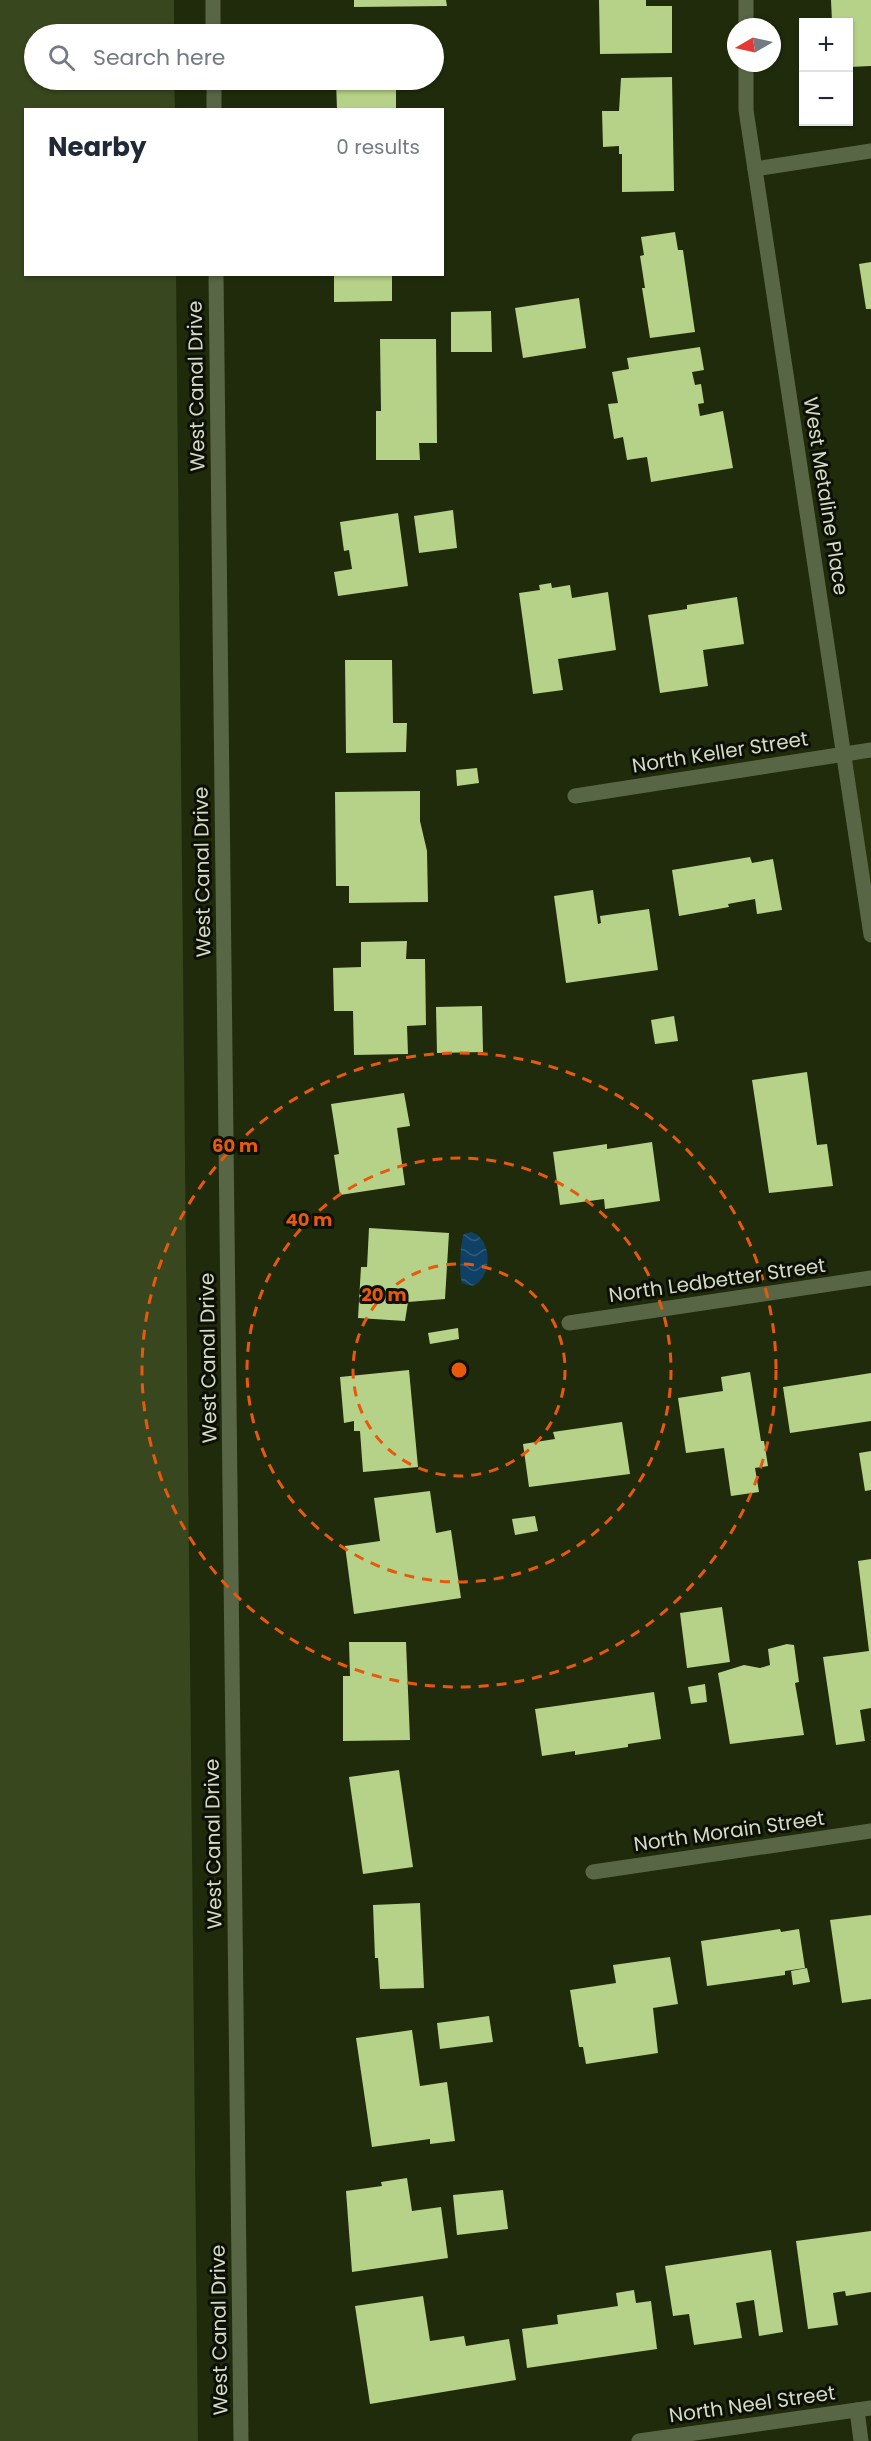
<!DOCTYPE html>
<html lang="en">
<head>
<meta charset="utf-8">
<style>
  :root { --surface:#fff; --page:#f2f2f3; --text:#1f2937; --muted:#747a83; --line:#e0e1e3 }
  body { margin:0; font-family:Poppins,sans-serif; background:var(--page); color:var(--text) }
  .controls { position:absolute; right:18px; top:18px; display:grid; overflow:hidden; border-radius:0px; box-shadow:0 2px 4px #0004 }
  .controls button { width:54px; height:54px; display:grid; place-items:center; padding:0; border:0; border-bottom:2px solid var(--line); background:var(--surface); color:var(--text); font:30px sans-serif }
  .compass { position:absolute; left:727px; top:18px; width:54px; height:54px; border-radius:50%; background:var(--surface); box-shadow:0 2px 4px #0004; rotate:261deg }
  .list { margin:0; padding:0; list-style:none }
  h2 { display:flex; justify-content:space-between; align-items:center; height:78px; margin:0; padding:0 24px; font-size:26px }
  h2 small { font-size:20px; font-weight:400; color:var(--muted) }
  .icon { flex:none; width:33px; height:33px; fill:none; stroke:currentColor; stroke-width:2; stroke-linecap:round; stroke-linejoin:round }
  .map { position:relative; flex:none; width:871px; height:2441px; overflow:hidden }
  .search { position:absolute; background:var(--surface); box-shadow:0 2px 4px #0004; left:24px; top:24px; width:420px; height:66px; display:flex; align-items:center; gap:15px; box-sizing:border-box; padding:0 21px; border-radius:33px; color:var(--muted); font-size:22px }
  .panel { position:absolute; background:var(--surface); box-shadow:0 2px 4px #0004; left:24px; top:108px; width:420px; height:168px; border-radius:0px }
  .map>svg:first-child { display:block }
  .built { fill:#25320b }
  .grass { fill:#38471e }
  .water { fill:url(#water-waves) }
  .building { fill:#b5d288 }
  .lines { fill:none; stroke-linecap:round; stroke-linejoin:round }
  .minor { stroke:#596645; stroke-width:15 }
  .ring { fill:none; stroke:#e8590c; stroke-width:3; stroke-dasharray:10 8 }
  .labels { text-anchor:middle; stroke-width:6; stroke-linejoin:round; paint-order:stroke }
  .street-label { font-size:20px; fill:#d3dac8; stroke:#0d1105 }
  .centre { fill:#e8590c; stroke:#0d1105; stroke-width:3 }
  .ring-label { font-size:18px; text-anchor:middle; font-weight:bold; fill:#e8590c; stroke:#0d1105; stroke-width:6; stroke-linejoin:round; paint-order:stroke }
</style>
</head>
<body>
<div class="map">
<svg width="871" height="2441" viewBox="0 0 871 2441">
  <defs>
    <pattern id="water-waves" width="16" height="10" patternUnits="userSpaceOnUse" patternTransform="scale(1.5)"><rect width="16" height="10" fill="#0f4166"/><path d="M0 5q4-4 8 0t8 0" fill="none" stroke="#315c7a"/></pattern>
  </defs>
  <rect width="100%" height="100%" fill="#202b0c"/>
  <path class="built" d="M871,750v185l-27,-181z"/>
  <path class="grass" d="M0,0h174v34h-140v46h140l1,29 -149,1v164l150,1 22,2166h-198z"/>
  <path class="water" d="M471,1232c22,6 22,47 1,54l-10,-3c-3,-7 -2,-43 2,-49z"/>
  <g class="building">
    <path d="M354,0h92l1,6 -93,1z"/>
    <path d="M599,0h47v6h26v47l-72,1z"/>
    <path d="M831,0h40v66l-22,1v-45h-17z"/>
    <path d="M672,77l2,114 -52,1v-38h-3v-8l-16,1 -1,-36h17l2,-33z"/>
    <path d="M336,80h60v30h-59z"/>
    <path d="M675,232l3,18h5l12,82 -45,6 -8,-50h3l-5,-32 4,-1 -3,-18z"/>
    <path d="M871,262v47h-5l-7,-45z"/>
    <path d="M334,274h58v27l-58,1z"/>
    <path d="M579,298l7,50 -63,10 -8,-50z"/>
    <path d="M491,311l1,41h-41v-40z"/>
    <path d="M380,339h56l1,104h-18l1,17h-44v-49h5z"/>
    <path d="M700,347l4,23 -12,2 3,13 6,-1 3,19 -6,1 2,12 23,-5 10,57 -82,14 -4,-25 -20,3 -4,-23 -9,2 -6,-35 10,-1 -6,-31 17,-3 -2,-11z"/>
    <path d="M453,510l4,38 -38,5 -5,-37z"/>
    <path d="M398,513l10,73 -70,10 -4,-24 18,-3 -3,-19 -5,1 -4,-29z"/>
    <path d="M551,583l1,5 18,-3 2,13 36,-6 8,58 -58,9 5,31 -30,4 -14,-101 21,-3 -1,-5z"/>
    <path d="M737,597l7,47 -41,6 5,36 -48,7 -12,-78 39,-6v-4z"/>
    <path d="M345,660h47l1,63h14l-1,29 -60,1z"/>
    <path d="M477,768l2,15 -22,3 -1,-16z"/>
    <path d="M420,791v30l7,30 1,51 -79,1v-17h-13l-1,-94z"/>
    <path d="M750,857l2,6 21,-4 9,51 -25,4 -2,-15 -27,5 1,3 -50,9 -7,-46z"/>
    <path d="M593,890l5,34 3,-1 -1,-7 49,-7 9,61 -92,13 -12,-87z"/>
    <path d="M407,941l-1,18h19l1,66 -19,1 1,28 -54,1 -1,-44h-19l-1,-43 28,-1v-25z"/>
    <path d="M482,1006l1,46 -46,1 -1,-46z"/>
    <path d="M674,1016l4,25 -23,3 -4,-24z"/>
    <path d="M807,1072l10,73 10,-1 6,42 -64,7 -17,-113z"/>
    <path d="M404,1093l6,33 -13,2 8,57 -65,10 -6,-40 5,-1 -8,-50z"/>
    <path d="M652,1142l8,59 -55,8 -1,-10 -44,6 -7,-53 54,-8v5z"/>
    <path d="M369,1228l80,5 -4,66 -37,3 -3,19 -47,-3 3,-51h6z"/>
    <path d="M458,1328l1,11 -29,5 -2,-11z"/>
    <path d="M409,1370l9,97 -55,5 -3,-41h-6v-10l-10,2 -4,-46z"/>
    <path d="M750,1372l11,69h3l4,25 -13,2 4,24 -28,4 -7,-48 -38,5 -8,-55 45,-7 -2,-14z"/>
    <path d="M871,1373v48l-81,12 -7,-46z"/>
    <path d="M622,1422l8,52 -101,13 -6,-43 32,-5 -2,-7z"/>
    <path d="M871,1451v39l-6,1 -6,-38z"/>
    <path d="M430,1491l6,42 15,-3 10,68 -107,16 -9,-68 35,-5 -6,-43z"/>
    <path d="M535,1516l3,15 -23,4 -3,-16z"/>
    <path d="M871,1559v149l-11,2 5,31 -29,4 -13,-88 46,-6 -11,-90z"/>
    <path d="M722,1607l8,55 -43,6 -7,-55z"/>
    <path d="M349,1642h57l4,98 -67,1v-65h7z"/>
    <path d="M787,1644l7,1 5,37 -4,1 9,52 -74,9 -12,-71 26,-8 16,3 10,-3 -2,-16z"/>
    <path d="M705,1684l2,18 -16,2 -3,-17z"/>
    <path d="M654,1692l7,47 -33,5v3l-53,8v-4l-33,5 -7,-47z"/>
    <path d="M399,1770l14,97 -50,7 -14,-97z"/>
    <path d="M420,1903l4,85 -44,1 -2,-31h-3l-2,-53z"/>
    <path d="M871,1915v84l-29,4 -12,-83z"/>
    <path d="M780,1929l1,3 18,-3 6,39 -20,3v4l-78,11 -6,-45z"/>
    <path d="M670,1957l8,47 -25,4 5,45 -72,11 -3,-17h-4l-9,-57 46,-7 -3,-18z"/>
    <path d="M807,1968l3,14 -17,3 -2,-14z"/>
    <path d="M489,2016l4,26 -53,7 -3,-26z"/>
    <path d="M412,2030l8,56 27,-4 8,59 -25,3v-5l-58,8 -16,-109z"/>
    <path d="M407,2178l5,33 29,-4 7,51 -96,14 -6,-81 36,-5 -1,-4z"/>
    <path d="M503,2190l5,39 -51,6 -4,-40z"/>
    <path d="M871,2231v61l-25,4 -1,-5 -12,2 5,32 -30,4 -12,-88z"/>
    <path d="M771,2250l12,82 -24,4 -5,-36 -18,3 6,35 -48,7 -5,-31 -16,2 -8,-50z"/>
    <path d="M634,2290l2,13 15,-2 6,48 -130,19 -5,-39 36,-5 -1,-9 61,-9 -2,-13z"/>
    <path d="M423,2296l7,45 34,-5 2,10 43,-7 7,41 -146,24 -15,-98z"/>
  </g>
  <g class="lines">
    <g class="minor">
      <path d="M213,0v34"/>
      <path d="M746,0v27"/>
      <path d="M746,63v47l125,825"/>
      <path d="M214,80v30"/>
      <path d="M755,169l116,-18"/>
      <path d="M216,274l25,2167"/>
      <path d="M575,796l296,-46"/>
      <path d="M569,1323l302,-45"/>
      <path d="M593,1872l278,-41"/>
      <path d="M857,2410l4,31"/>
      <path d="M639,2441l232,-33"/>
    </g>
  </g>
  <g class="ring">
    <circle cx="459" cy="1370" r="106"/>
    <circle cx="459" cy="1370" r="212"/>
    <circle cx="459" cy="1370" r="317"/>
  </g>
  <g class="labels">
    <g class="street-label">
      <text transform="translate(196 386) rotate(-91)" y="7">West Canal Drive</text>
      <text transform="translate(826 496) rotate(81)" y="7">West Metaline Place</text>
      <text transform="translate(720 752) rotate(-9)" y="7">North Keller Street</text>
      <text transform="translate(202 872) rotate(-91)" y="7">West Canal Drive</text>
      <text transform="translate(717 1280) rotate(-8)" y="7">North Ledbetter Street</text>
      <text transform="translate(208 1358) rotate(-91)" y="7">West Canal Drive</text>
      <text transform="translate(729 1831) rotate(-8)" y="7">North Morain Street</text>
      <text transform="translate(213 1844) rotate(-91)" y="7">West Canal Drive</text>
      <text transform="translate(219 2330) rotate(-91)" y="7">West Canal Drive</text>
      <text transform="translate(752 2404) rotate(-8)" y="7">North Neel Street</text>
    </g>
  </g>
  <circle cx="459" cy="1370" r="9" class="centre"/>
  <g class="ring-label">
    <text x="235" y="1152">60 m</text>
    <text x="309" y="1226">40 m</text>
    <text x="384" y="1301">20 m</text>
  </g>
</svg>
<div class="controls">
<button>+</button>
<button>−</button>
</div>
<svg class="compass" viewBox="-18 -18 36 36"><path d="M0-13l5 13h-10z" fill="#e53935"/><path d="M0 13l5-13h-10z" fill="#747a83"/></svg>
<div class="search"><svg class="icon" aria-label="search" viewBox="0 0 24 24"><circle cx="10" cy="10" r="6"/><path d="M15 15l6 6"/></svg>Search here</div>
<section class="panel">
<h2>Nearby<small>0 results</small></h2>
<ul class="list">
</ul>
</section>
</div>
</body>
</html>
